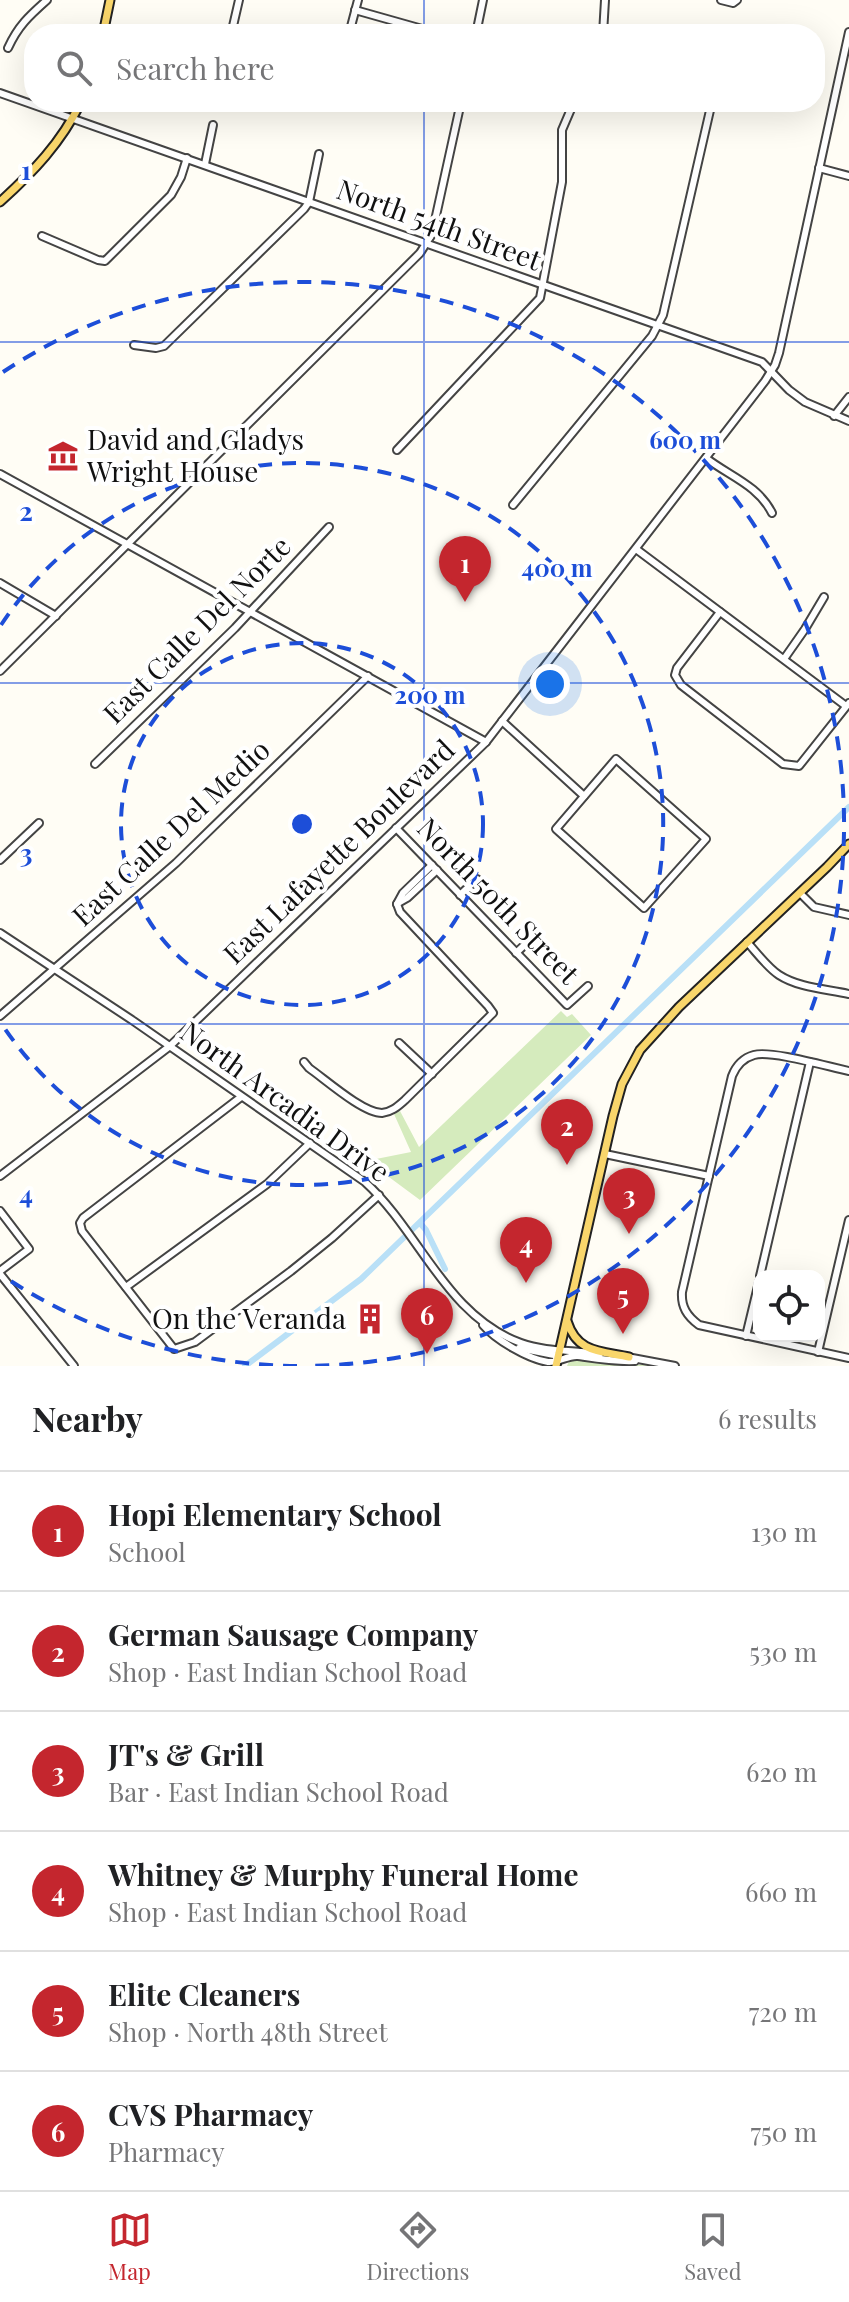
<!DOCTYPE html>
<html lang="en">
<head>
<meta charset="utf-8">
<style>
  :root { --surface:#fff; --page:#f2f2f2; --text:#202124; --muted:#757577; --line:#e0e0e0; --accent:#c4262e }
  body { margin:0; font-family:"Playfair Display",serif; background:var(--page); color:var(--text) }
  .controls { position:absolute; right:24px; bottom:24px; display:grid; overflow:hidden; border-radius:16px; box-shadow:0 8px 32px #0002 }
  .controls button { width:72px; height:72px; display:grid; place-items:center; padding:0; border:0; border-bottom:2px solid var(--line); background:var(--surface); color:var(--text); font:40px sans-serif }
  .you { position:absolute; left:550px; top:684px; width:28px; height:28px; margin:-20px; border:6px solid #fff; border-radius:50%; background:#1a73e8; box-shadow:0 0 0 12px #1a73e833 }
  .badge { display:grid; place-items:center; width:52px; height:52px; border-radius:50%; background:var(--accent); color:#fff; font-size:26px; font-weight:700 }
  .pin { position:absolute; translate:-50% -66px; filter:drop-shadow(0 2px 4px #0008) }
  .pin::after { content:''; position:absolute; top:42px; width:28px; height:24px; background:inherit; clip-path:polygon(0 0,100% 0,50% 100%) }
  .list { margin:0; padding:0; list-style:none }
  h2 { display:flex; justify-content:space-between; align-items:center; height:104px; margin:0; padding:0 32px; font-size:34px }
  h2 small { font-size:26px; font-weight:400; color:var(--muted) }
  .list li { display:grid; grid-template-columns:52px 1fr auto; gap:24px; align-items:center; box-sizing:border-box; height:120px; padding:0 32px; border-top:2px solid var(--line) }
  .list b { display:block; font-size:30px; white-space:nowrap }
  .list p { margin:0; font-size:26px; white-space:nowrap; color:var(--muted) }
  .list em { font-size:26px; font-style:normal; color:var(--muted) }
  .icon { flex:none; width:44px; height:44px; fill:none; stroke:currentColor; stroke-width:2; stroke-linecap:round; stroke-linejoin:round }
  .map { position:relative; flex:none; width:849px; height:1366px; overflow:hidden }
  .search { position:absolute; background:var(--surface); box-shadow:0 8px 32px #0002; left:24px; right:24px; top:24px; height:88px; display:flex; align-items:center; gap:20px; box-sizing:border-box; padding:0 28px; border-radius:32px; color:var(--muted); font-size:30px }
  .sheet { height:824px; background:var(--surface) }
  nav { display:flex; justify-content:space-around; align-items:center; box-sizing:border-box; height:112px; border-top:2px solid var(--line); background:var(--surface); font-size:22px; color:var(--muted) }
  nav a { display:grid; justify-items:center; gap:4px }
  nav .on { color:var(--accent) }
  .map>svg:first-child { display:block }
  .green { fill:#d5ebbd }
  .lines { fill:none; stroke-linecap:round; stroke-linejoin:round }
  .canal { stroke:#b9e0f7; stroke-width:6 }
  .minor-casing { stroke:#444; stroke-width:10 }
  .major-casing { stroke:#222; stroke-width:11 }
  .minor { stroke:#fff; stroke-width:6 }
  .major { stroke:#f9d66b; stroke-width:7 }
  .grid { fill:none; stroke:#1d4ed8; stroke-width:2; stroke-opacity:0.55 }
  .ring { fill:none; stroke:#1d4ed8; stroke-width:4; stroke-dasharray:14 10 }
  .labels { text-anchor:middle; stroke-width:8; stroke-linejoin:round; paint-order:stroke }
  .street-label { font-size:28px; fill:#111; stroke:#fff }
  .poi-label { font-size:28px; fill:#111; stroke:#fff; text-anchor:start }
  .grid-label { font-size:26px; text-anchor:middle; font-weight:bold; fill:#1d4ed8; stroke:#fff; stroke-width:8; stroke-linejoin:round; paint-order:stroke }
  .centre { fill:#1d4ed8; stroke:#fff; stroke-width:4 }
  .ring-label { font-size:24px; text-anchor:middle; font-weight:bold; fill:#1d4ed8; stroke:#fff; stroke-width:8; stroke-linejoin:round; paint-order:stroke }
</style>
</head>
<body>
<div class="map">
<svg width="849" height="1366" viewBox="0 0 849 1366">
  <rect width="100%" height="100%" fill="#fffdf5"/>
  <g class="green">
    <path d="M561,1011l6,6 5,-3 19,21 -171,165 -50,-37 1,-3 40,-8 -17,-38 6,-3 19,36z"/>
    <path d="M576,1358l25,4 55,4h-89l2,-5z"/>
  </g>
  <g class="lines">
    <g class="canal">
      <path d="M420,1223l6,7 19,39"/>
      <path d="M245,1366l116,-87 488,-472"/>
    </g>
    <g class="minor-casing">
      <g id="minor">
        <path d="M721,0l12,3 4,-3"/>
        <path d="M355,10l85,24"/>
        <path d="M233,26l6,-26"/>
        <path d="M349,34l9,-34"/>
        <path d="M476,34l7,-34"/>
        <path d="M603,34l2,-34"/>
        <path d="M8,48c10,-22 21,-32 39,-48"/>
        <path d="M0,93l762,269 27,28 16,12 44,19"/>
        <path d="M205,164l8,-39"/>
        <path d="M819,168l30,8"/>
        <path d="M42,236l56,24 7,1 66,-66 10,-18 6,-19"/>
        <path d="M134,345l22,3 8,-2 140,-137 5,-7 10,-48"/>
        <path d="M834,416l15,-19"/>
        <path d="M397,450l143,-152 22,-116v-52l12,-28"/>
        <path d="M706,458c23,18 52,27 66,55"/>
        <path d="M0,474l486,268"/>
        <path d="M513,505l139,-169 11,-21 48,-209"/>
        <path d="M636,549l210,157"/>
        <path d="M0,583l56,33"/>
        <path d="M720,612l-43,56 -2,7 6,10 102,79 16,2 50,-63"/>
        <path d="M784,659l21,-30 19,-32"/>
        <path d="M0,671l420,-418 12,-19 29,-132"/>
        <path d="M502,721l82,75"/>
        <path d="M616,759l90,80 -62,69 -88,-79z"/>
        <path d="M95,764l140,-136 94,-101"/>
        <path d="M396,828l171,177 21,-19"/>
        <path d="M0,860l39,-37"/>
        <path d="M800,893l14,14 35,8"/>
        <path d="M460,895l17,-16"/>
        <path d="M400,902l7,-4 30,-28"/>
        <path d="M397,904l6,-11 29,-28"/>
        <path d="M0,933l132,87 233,162c55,50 81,134 156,161 25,9 53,7 79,11"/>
        <path d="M747,942c10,11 20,25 32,33 20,13 48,14 70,19"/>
        <path d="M516,953l20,-19"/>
        <path d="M0,1016l176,-153 192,-187"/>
        <path d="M399,1043l33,31"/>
        <path d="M304,1062l5,6c17,12 54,45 73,45 10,-1 16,-7 23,-13l88,-87 -5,-7 -88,-94 -3,-8"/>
        <path d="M849,1071c-20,-4 -78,-21 -95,-16 -11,3 -18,11 -22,21l-50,216c-1,15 5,24 17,33l150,33"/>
        <path d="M241,1097l-158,121 -3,5 2,8 92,118 21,-7 96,-71 41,-33 47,-43"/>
        <path d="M605,1154l104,22"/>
        <path d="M0,1176l170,-130 316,-304 279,-361 10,-16 4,-12 70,-321"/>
        <path d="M0,1211l29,38 -29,22"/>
        <path d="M0,1274l74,92"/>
        <path d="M760,1276l50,-214"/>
        <path d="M126,1287l141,-103 43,-41"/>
        <path d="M483,1325c13,15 45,34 65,37 10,1 20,-7 30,-6 20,3 37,6 57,5"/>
        <path d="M746,1336l13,-54"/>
        <path d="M519,1348l35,7 4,5"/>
        <path d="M818,1352l31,-132"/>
        <path d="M627,1357l48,9"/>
      </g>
    </g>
    <g class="major-casing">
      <g id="major">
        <path d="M103,34l7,-34"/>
        <path d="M0,202c33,-30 61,-59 81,-100"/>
        <path d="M567,1321c10,32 33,30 62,36"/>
        <path d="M556,1366l57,-250 9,-32 18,-34 39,-43 148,-140 22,-23"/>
      </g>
    </g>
    <use href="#minor" class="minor"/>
    <use href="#major" class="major"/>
  </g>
  <path class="grid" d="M424,0v34M424,102v1264M0,342h849M0,683h849M0,1024h849"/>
  <g class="ring">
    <circle cx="302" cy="824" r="181"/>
    <path d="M1 625A361 361 0 1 1 1 1023"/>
    <path d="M297 1366A542 542 0 0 1 3 1276M3 372A542 542 0 1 1 307 1366"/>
  </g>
  <defs>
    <g id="museum-bare" transform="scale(2.4)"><path d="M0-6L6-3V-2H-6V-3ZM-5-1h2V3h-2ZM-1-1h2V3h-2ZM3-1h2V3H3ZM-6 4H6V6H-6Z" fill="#c4262e" stroke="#fff" stroke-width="2.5" paint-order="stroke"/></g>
    <g id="building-bare" transform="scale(2.4)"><path d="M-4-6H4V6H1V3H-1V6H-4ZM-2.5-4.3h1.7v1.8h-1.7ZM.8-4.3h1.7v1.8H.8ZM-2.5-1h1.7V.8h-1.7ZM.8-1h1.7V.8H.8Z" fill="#c4262e" stroke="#fff" stroke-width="2.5" paint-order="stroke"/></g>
  </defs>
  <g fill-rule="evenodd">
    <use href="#museum-bare" x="63" y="456"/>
    <use href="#building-bare" x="370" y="1319"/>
  </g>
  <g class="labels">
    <g class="street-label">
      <text transform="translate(439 225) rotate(20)" y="10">North 54th Street</text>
      <text transform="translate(197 630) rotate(-45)" y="10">East Calle Del Norte</text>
      <text transform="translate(171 833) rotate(-43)" y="10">East Calle Del Medio</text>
      <text transform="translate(339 852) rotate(-44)" y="10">East Lafayette Boulevard</text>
      <text transform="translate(498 901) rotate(46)" y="10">North 50th Street</text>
      <text transform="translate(285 1102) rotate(36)" y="10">North Arcadia Drive</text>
    </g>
    <g class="poi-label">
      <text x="87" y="450">David and Gladys<tspan x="87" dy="32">Wright House</tspan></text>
      <text x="346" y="1329" text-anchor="end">On the Veranda</text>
    </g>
  </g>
  <g class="grid-label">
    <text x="26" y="180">1</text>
    <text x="26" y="521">2</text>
    <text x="26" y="863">3</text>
    <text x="26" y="1204">4</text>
  </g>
  <circle cx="302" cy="824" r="12" class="centre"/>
  <g class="ring-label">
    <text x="685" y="449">600 m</text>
    <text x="557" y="577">400 m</text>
    <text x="430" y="704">200 m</text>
  </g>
</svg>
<div class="controls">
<button><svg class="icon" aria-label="locate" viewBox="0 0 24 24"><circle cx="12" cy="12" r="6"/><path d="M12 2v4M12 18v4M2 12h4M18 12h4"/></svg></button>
</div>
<div class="you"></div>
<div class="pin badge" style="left:465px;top:602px">1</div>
<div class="pin badge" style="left:567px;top:1165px">2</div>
<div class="pin badge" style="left:629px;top:1234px">3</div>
<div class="pin badge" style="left:526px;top:1283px">4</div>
<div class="pin badge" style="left:623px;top:1334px">5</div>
<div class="pin badge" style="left:427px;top:1354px">6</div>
<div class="search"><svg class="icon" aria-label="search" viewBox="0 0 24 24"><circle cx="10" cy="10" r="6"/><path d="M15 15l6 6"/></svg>Search here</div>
</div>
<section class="sheet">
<h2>Nearby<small>6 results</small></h2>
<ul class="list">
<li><span class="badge">1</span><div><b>Hopi Elementary School</b><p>School</p></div><em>130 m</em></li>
<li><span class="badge">2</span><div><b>German Sausage Company</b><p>Shop · East Indian School Road</p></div><em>530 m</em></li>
<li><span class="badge">3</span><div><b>JT's &amp; Grill</b><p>Bar · East Indian School Road</p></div><em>620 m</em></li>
<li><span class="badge">4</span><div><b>Whitney &amp; Murphy Funeral Home</b><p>Shop · East Indian School Road</p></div><em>660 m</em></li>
<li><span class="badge">5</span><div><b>Elite Cleaners</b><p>Shop · North 48th Street</p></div><em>720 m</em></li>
<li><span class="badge">6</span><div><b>CVS Pharmacy</b><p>Pharmacy</p></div><em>750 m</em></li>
</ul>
</section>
<nav>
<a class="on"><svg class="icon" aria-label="map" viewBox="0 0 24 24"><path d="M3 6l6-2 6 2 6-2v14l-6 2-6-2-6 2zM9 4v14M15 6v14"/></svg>Map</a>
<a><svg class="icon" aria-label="directions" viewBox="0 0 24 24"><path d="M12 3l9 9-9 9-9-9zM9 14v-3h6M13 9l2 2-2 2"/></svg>Directions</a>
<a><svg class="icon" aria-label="saved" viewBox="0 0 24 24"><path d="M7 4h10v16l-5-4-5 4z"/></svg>Saved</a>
</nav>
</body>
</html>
